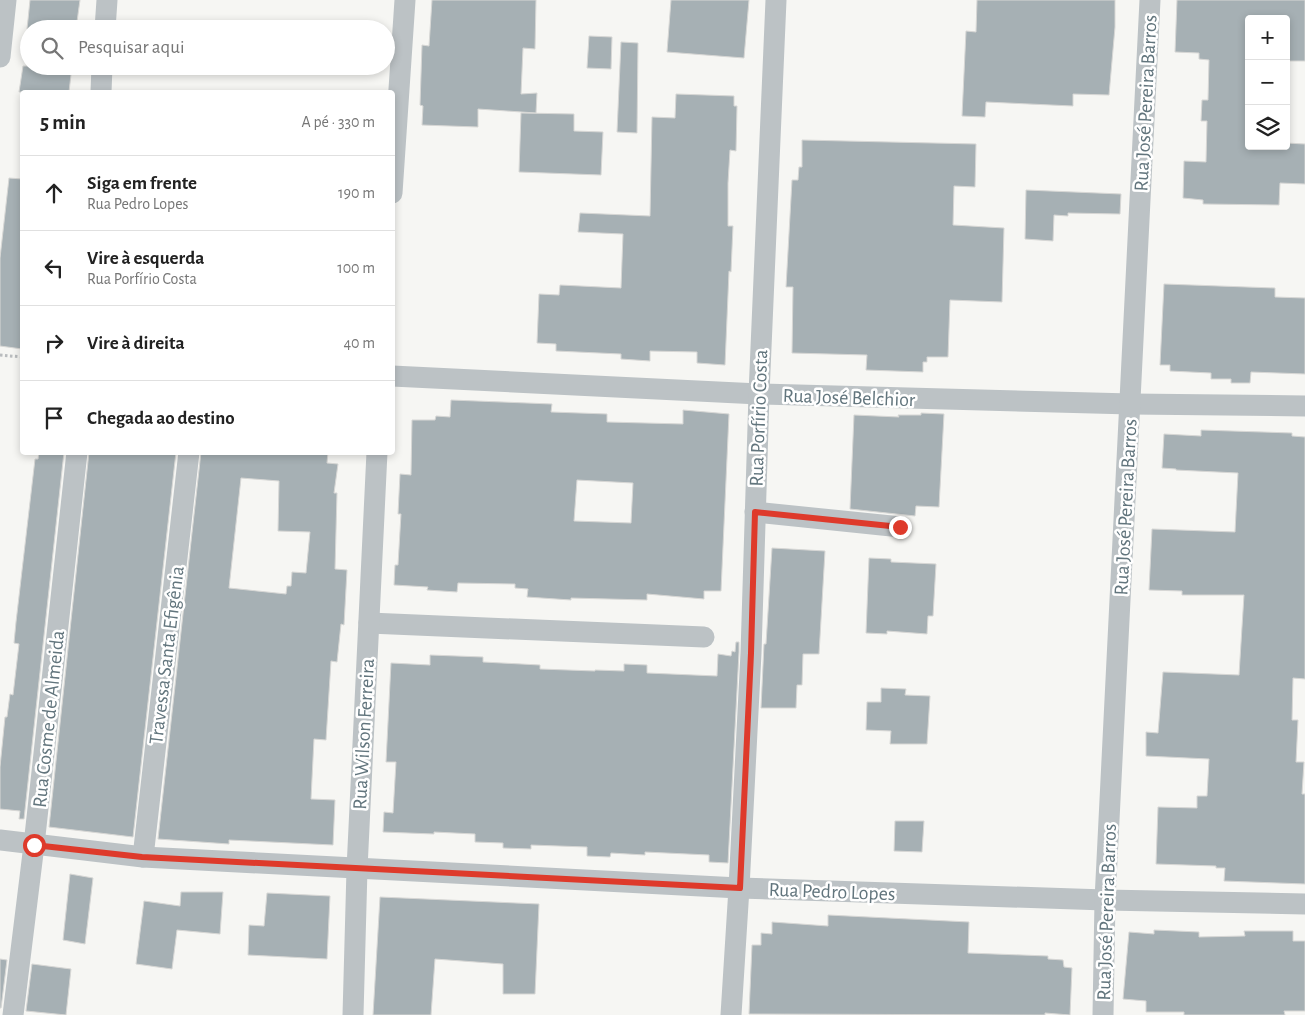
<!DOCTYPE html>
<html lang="pt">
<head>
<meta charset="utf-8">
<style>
  :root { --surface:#fff; --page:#f6f6f6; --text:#222; --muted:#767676; --line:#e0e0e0 }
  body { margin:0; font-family:"Alegreya Sans",sans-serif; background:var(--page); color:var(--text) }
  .controls { position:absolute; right:15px; top:15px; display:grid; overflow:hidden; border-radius:5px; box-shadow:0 2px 8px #0003 }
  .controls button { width:45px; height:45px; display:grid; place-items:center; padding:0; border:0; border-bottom:1px solid var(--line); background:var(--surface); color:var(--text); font:25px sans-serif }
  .stop { position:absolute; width:15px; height:15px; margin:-11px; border:4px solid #de3a2b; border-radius:50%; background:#fff }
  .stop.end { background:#de3a2b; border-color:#fff; box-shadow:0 1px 5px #0008 }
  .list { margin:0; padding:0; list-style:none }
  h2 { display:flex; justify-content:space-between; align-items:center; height:65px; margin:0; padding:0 20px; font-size:21px }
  h2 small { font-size:16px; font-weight:400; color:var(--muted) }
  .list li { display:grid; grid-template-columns:32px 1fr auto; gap:15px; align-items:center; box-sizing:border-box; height:75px; padding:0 20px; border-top:1px solid var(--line) }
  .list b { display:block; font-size:19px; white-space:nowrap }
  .list p { margin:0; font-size:16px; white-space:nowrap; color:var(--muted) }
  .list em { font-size:16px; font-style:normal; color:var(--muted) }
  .icon { flex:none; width:28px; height:28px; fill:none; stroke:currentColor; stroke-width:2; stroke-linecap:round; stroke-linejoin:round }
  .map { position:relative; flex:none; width:1305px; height:1015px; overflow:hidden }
  .search { position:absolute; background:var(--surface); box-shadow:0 2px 8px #0003; left:20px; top:20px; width:375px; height:55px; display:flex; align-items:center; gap:12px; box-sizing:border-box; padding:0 18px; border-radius:28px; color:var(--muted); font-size:19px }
  .panel { position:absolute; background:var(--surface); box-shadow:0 2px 8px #0003; left:20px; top:90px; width:375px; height:365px; border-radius:5px }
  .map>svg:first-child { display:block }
  .building { fill:#a6b0b4; stroke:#d7d7d5; fill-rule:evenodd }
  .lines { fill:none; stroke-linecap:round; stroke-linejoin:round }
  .path { stroke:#b9bcbe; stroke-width:3; stroke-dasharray:2.5 2.5; stroke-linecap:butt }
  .street { stroke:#bcc2c5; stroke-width:21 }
  .route { stroke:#de3a2b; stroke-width:6 }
  .labels { text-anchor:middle; stroke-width:5; stroke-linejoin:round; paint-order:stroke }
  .street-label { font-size:20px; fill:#62757d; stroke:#fff }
</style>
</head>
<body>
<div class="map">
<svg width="1305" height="1015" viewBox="0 0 1305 1015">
  <rect width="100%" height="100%" fill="#f6f6f3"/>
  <g class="building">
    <path d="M30,0h50l-4,29h-49z"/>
    <path d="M432,0h104l-1,49 -12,-1 -2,46 16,-1 -1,20 -58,-4v18l-56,-2 1,-19 -3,-1 2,-60 7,1z"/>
    <path d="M671,0h78l-5,58 -77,-6z"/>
    <path d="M977,0h138v27l-6,68 -36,-1v12l-87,-4 -1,15 -23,-1 4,-85 10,1z"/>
    <path d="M1177,0h128v61h-19v-42h-37v127h37v-3l19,1v40l-25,-1 -1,22 -76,-1v-4l-20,-2 1,-37 22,1 1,-41h-6l1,-21h6l1,-40 -10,-1v-6l-24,-1z"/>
    <path d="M589,36l23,1 -1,32 -24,-1z"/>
    <path d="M621,42l17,1 -1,90 -20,-1z"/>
    <path d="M23,66h49l-3,26h-50z"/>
    <path d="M676,94l58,2v10h3l-1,45 -6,-1 -2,33v43h5l-2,46 -2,-1 -4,94 -28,-2v-11l-47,-1v10l-29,-2v-5l-65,-3v-7l-19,-1 2,-49 20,1 1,-10 61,3 2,-54 -45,-2 2,-19 70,3 2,-99 23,1z"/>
    <path d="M521,113l53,1v17l29,1 -2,43 -82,-3z"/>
    <path d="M802,140l174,4 -1,43 -21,-1 -1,39 51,3 -2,74 -52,-2 -2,57h-21v5h-4v10l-57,-2 1,-15 -75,-2 1,-66h-7l6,-107h6l1,-13h3z"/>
    <path d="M9,178l13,1v170l-22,-3v-88z"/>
    <path d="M1026,190l95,4 -1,20 -52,-1v3l-14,-1 -1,26 -28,-2z"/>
    <path d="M1164,284l111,4v9l30,1v76l-54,-2 -1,11h-19v-4h-20v-6l-41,-2v-6h-10z"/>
    <path d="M451,400l101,4 -1,8 56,2v8l76,2v-14l46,4 -8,177h-17v8l-57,-5v6l-76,-2v2l-44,-3 1,-8 -13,-1v-4l-57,-1 -1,9 -30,-2 1,-3 -34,-2 1,-20h3l3,-51h-3l2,-40 11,1 1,-55h23l1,-4 14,1zM577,480l56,3 -2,40 -57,-2z"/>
    <path d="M921,413l23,1 -5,93 -23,-1 -1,10 -65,-7 4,-94 45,2 -1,-2h23z"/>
    <path d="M1201,430l91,3v3l13,1v242l-12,-1 -1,42h6l-2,42h8l-2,32h3v90l-81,-3 1,-13h-9v-2l-60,-2 2,-57 39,1v-12h10l2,-37 -63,-3v-24l12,1 5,-61 76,3 5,-80h-62v-4l-33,-1 3,-61 83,3 3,-59 -62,-3v-1l-14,-1 2,-34 37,2z"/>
    <path d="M39,452h25l-40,367h-5l1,-8 -20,-2v-42l5,-50h2l3,-23 3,1 6,-51 -5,-1 2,-21 19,-163h3z"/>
    <path d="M89,452h87l-43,385 -84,-10z"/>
    <path d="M201,452h127l-1,11 11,1 -4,29h3l-2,76 12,1 -3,55 -3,-1 -4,38 -6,-1 -5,79 -12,-1 -3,60 24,1 -2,45 -104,-5v4l-71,-5zM241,478l38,3 -1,50 32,1 -4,41 -14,-1 -1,14h-4l-1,8 -57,-6z"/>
    <path d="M772,548l53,3 -6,103h-16l-1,31h-5l-1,23h-35l3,-64h2z"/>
    <path d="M869,558l22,1v3l45,2 -3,52h-5l-1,18 -40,-3v3l-21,-1z"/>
    <path d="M736,642h3v10l-11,211 -19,-1v-7l-64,-3v3l-34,-2 -1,4 -23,-1v-9l-56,-2v4l-28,-1v-5l-28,-1v-8l-41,-2v2l-51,-2 1,-20 9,1 3,-51h-10l5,-99 39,2v-10l53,2v5l57,3v4l55,2v-1l29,1v-7l23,1v8l70,3 1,-22 13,2 1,-5 3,1z"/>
    <path d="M881,688l25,1 -1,6 25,1 -3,48h-37l1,-13 -25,-1 1,-28h14z"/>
    <path d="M895,821h29l-2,31 -28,-1z"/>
    <path d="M70,874l23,4 -8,66 -22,-4z"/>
    <path d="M181,892h42l-3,42 -43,-4 -5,39 -36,-5 8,-63 36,5z"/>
    <path d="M267,893l63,3 -3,63 -79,-4 1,-30 15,1z"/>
    <path d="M380,897l159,7 -4,90h-32v-30l-68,-5 -4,56h-58z"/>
    <path d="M828,915l141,7 -1,31 80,3v3l15,1 1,7 8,1 -2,47 -25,-2v2l-296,-1 3,-69h9v-12l11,1v-12l56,4z"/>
    <path d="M1154,930l45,2v5l46,-1 -1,-5h49v10h12v70h-21l1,4h-101v-3h-38v-11l-23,-2 6,-67 25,2z"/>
    <path d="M0,959l7,1 -6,48h-1z"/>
    <path d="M32,964l39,5 -5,46 -40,-4z"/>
  </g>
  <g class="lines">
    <path class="path" d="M0,355l22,2"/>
    <g class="street">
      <path d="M105,29l2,-29"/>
      <path d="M0,57l6,-57"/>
      <path d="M101,92l1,-26"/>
      <path d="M392,193l13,-193"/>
      <path d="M392,376l367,18 372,10 174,2"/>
      <path d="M755,512l146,15"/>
      <path d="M369,623l335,14"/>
      <path d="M0,840l143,17 596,31 366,12 200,4"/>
      <path d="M143,857l46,-405"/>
      <path d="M13,1015l21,-170 43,-393"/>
      <path d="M353,1015l4,-146 20,-417"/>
      <path d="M731,1015l8,-127 12,-235 8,-259 17,-394"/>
      <path d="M1103,1015l2,-115 45,-900"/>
    </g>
  </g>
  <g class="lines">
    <path class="route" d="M34,845l108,12 598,31 11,-235 4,-141 145,15"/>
  </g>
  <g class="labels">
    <g class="street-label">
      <text transform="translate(1145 103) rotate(-87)" y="7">Rua José Pereira Barros</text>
      <text transform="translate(849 397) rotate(2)" y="7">Rua José Belchior</text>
      <text transform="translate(758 418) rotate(-88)" y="7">Rua Porfírio Costa</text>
      <text transform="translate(1125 507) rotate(-87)" y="7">Rua José Pereira Barros</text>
      <text transform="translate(166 655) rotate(-83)" y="7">Travessa Santa Efigênia</text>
      <text transform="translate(48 719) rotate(-84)" y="7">Rua Cosme de Almeida</text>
      <text transform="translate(363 734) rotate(-87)" y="7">Rua Wilson Ferreira</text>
      <text transform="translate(832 891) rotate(2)" y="7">Rua Pedro Lopes</text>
      <text transform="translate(1106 912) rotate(-88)" y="7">Rua José Pereira Barros</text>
    </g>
  </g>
</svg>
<div class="controls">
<button>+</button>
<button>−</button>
<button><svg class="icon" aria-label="layers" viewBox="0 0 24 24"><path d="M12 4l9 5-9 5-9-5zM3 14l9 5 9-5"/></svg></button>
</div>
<div class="stop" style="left:34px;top:845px"></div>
<div class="stop end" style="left:900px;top:527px"></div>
<div class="search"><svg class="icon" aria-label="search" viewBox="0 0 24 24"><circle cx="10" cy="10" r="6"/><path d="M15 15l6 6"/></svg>Pesquisar aqui</div>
<section class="panel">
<h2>5 min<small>A pé · 330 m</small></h2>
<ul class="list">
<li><svg class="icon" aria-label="ahead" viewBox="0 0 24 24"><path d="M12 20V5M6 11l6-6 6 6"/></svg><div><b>Siga em frente</b><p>Rua Pedro Lopes</p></div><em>190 m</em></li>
<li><svg class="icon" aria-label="left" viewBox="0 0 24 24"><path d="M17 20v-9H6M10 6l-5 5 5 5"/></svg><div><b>Vire à esquerda</b><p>Rua Porfírio Costa</p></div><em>100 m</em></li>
<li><svg class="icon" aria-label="right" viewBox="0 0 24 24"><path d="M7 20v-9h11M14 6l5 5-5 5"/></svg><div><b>Vire à direita</b></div><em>40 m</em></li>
<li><svg class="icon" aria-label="arrive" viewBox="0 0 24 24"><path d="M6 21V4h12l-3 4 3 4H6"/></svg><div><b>Chegada ao destino</b></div></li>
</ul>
</section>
</div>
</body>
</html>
